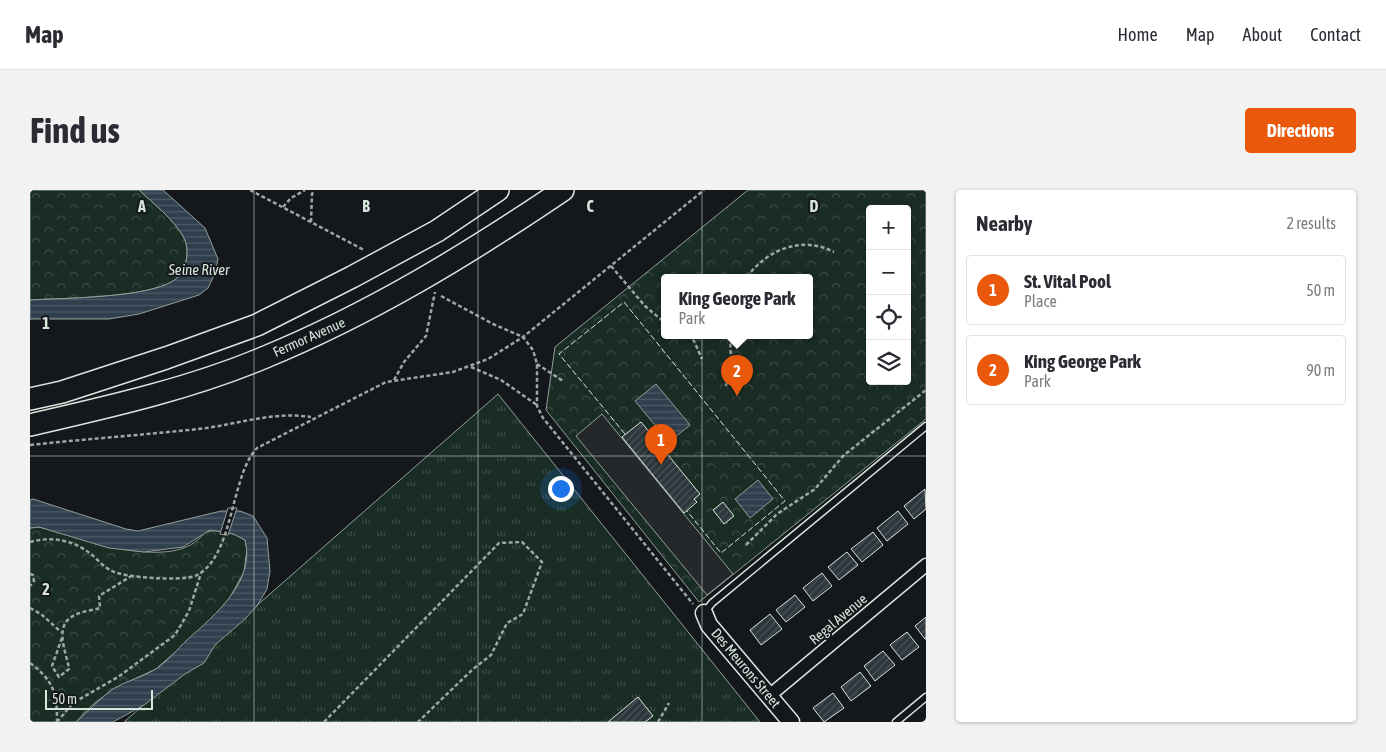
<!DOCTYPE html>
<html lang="en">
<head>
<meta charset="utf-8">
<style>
  :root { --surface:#fff; --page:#f2f2f3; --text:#2b2b33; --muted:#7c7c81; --line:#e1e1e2; --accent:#ea580c }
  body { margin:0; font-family:"Asap Condensed",sans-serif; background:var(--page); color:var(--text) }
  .controls { position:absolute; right:15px; top:15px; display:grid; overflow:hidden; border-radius:5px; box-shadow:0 1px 4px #0004 }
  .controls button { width:45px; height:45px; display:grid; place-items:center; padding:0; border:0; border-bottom:1px solid var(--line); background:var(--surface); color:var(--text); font:25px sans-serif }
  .scale { position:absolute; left:15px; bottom:12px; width:108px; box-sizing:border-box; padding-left:5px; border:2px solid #d8e6dc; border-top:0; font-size:14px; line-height:18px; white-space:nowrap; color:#d8e6dc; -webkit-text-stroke:4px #14181c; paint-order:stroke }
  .you { position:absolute; left:530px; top:298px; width:18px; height:18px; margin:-12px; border:4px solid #fff; border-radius:50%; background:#1a73e8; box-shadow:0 0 0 8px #1a73e833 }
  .badge { display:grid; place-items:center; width:32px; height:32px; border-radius:50%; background:var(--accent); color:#fff; font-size:16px; font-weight:700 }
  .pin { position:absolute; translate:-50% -41px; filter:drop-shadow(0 1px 2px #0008) }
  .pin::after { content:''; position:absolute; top:26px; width:18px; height:15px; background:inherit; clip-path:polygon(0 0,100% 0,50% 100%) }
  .popup { position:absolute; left:631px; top:84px; width:152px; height:65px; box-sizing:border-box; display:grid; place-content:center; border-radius:5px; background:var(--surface); filter:drop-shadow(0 1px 4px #0005); font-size:16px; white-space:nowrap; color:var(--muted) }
  .popup b { font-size:19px; color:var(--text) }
  .popup::after { content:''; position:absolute; left:50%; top:100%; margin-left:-10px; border:10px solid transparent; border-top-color:var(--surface) }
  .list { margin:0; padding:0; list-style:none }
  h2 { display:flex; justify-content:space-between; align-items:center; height:65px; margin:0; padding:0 20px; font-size:21px }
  h2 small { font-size:16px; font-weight:400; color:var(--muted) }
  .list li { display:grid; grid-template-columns:32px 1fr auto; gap:15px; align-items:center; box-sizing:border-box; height:70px; margin:0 10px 10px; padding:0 10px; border:1px solid var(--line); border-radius:5px }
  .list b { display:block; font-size:19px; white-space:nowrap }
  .list p { margin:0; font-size:16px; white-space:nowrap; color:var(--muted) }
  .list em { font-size:16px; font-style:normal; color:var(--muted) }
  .icon { flex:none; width:28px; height:28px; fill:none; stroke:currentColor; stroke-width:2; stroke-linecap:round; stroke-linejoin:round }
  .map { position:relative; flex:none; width:896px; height:532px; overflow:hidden; border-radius:5px }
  header { display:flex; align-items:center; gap:30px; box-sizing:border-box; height:70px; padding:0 25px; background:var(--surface); border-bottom:1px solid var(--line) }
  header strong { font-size:24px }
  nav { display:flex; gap:28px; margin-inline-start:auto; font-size:18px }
  .intro { display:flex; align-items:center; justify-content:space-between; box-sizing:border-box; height:120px; padding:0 30px }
  h1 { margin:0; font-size:35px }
  .button { padding:12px 22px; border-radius:5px; background:var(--accent); color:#fff; font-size:18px; font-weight:700 }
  main { display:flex; gap:30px; padding:0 30px }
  aside { flex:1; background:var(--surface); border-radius:5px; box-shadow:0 1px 4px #0004 }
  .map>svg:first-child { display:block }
  .grass { fill:url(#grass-tufts); stroke:#939e99 }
  .forest { fill:url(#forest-crowns); stroke:#939e99; fill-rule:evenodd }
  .parking { fill:#24282b; stroke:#939e99 }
  .water { fill:url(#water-rules); stroke:#939e99 }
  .pier { fill:#14181c; stroke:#939e99 }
  .building { fill:url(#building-hatch); stroke:#d8e6dc }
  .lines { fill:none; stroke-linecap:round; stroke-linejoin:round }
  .service-casing { stroke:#d8e6dc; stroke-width:9 }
  .minor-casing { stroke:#d8e6dc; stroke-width:15 }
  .tertiary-casing { stroke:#d8e6dc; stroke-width:19 }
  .trunk-casing { stroke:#d8e6dc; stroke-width:24 }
  .path { stroke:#9da8a2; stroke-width:2.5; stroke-dasharray:4 2.5; stroke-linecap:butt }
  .service { stroke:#14181c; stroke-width:6 }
  .minor { stroke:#14181c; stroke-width:12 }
  .tertiary { stroke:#14181c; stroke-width:16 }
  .trunk { stroke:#14181c; stroke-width:21 }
  .fence { stroke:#d8e6dc; stroke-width:1; stroke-dasharray:6 2.5; stroke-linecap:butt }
  .grid { fill:none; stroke:#d8e6dc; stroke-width:1; stroke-opacity:0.55 }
  .labels { text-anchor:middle; stroke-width:4; stroke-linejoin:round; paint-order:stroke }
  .street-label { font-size:14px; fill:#d8e6dc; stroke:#14181c }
  .water-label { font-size:15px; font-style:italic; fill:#d8e6dc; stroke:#14181c }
  .grid-label { font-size:16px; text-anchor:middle; font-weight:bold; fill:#d8e6dc; stroke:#14181c; stroke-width:4; stroke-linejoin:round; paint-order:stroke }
</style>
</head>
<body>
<header>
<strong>Map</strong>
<nav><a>Home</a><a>Map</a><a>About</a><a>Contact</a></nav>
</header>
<div class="intro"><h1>Find us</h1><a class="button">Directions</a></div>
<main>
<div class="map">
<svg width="896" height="532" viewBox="0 0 896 532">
  <defs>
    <pattern id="grass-tufts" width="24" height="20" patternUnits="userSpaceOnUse" patternTransform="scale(1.25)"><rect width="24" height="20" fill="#1a2d24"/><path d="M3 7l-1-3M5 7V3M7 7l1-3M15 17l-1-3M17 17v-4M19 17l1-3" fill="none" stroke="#3b4b43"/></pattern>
    <pattern id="forest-crowns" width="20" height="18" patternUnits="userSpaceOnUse" patternTransform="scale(1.25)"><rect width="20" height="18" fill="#1a2d24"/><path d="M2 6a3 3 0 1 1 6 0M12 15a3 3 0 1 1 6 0" fill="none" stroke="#3b4b43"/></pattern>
    <pattern id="water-rules" width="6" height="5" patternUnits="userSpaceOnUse" patternTransform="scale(1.25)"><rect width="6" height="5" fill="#2f3f4d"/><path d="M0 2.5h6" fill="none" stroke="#4c5b66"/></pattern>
    <pattern id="building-hatch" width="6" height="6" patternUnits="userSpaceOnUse" patternTransform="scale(1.25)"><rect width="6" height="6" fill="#2c363c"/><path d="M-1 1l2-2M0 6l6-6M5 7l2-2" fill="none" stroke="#4a5358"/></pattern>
  </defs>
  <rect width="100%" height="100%" fill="#14181c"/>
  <path class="grass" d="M468,204l262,328h-636z"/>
  <g class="forest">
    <path d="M0,0h109c14,13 35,30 44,46 8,14 4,36 -10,45 -27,17 -109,17 -143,19z"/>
    <path d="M718,0h178v229l-227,183 -153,-192 9,-63zM840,19h37v172h-37zM634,87h146v58h-146z"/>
    <path d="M9,337c40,9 135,49 166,5 13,-4 30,1 40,8l2,8 -3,24 -16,29 -20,22 -52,46 -43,20 -23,18 -14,15h-46v-194z"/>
  </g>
  <path class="parking" d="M572,224l131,160 -26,21 -131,-159z"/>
  <g class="water">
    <path d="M109,0h24l42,38 13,31 -3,14 -7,15 -9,7 -60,19 -30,5h-79v-19c34,-2 116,-2 143,-19 14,-9 18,-31 10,-45 -9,-16 -30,-33 -44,-46z"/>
    <path d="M626,194l34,41 -21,17 -34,-41z"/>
    <path d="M728,290l15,19 -23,19 -15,-19z"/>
    <path d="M3,309l93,30 12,2 83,-20h19l13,5 14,22 3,33 -3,18 -10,17 -12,13 -30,26 -11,18 -19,11 -41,31 -31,17h-37c13,-11 23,-23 37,-33 12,-8 28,-11 41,-19 14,-8 22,-20 34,-31 27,-24 68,-58 57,-99l-12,-6 -23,-4 -27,17 -39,5 -35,-4 -70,-21 -9,1v-28z"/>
  </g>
  <path class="pier" d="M198,318h9l-9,27 -8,-1z"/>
  <g class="building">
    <path d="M611,232l59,72 -6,5 3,3 -13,11 -62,-76z"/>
    <path d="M895,299l1,20 -12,10 -10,-13z"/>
    <path d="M693,312l11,14 -10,8 -11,-14z"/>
    <path d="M868,321l10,13 -21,17 -10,-13z"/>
    <path d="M843,342l10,13 -21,17 -11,-13z"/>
    <path d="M817,362l11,13 -19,15 -11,-13z"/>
    <path d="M792,383l10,13 -19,15 -10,-13z"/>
    <path d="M765,405l10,12 -19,15 -10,-12z"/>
    <path d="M740,424l12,15 -21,16 -11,-15z"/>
    <path d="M896,427v22h-1l-10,-13z"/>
    <path d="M877,442l12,15 -17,13 -12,-15z"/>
    <path d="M853,461l12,14 -20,16 -11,-15z"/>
    <path d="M830,482l11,14 -20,15 -10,-14z"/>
    <path d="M803,503l11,15 -20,14 -11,-14z"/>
    <path d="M608,507l15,19 -8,6h-37z"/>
  </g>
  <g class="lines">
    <g class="service-casing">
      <g id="service">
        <path d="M675,422l7,-9 214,-177"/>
        <path d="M866,532l30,-25"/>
      </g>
    </g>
    <g class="minor-casing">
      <path id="minor" d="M739,506l157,-131"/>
    </g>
    <g class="tertiary-casing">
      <path id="tertiary" d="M674,423l5,12 82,97"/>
    </g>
    <g class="trunk-casing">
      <g id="trunk">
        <path d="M0,209l32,-7 104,-34 91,-33 95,-48 85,-46 61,-41"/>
        <path d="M0,235c78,-18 159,-36 233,-67 107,-44 204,-103 300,-168"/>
      </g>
    </g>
    <g class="path">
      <path d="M220,0l114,60"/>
      <path d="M253,17l8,-9 14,-8"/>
      <path d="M281,32l1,-28 2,-4"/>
      <path d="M581,76l34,40 19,16"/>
      <path d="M717,87c20,-27 54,-42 87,-25"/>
      <path d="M411,106l52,28 30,13 10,13 4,14v42l6,12 150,186"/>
      <path d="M658,145l6,6 8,18"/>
      <path d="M507,174l26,17"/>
      <path d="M441,177l30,13 36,25"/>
      <path d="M364,190l10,-18 22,-26 9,-44"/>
      <path d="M696,196l5,-23 -1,-28"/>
      <path d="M0,255c56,-6 112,-10 168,-16 38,-4 74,-18 113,-12"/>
      <path d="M0,352c22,-6 43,-2 61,12 7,6 14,14 21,17 14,7 69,10 83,5 39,-17 35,-100 62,-128l129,-66 67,-10 35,-13 35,-22 181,-147"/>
      <path d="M716,355l31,-31 38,-25 29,-34 82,-65"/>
      <path d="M0,384l3,1 1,6 -4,5"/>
      <path d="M0,418l11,6 20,18"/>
      <path d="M32,448l-10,28 7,11 10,-8c-3,-19 -17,-45 8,-55 7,-3 16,-4 23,-6l-1,-12 34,-21"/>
      <path d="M0,473c24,18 27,30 27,59"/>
      <path d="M27,532l16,-19 45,-26 57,-42 14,-24 12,-38"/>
      <path d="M294,532l175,-179 23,-1 20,20 -19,52 -16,9 -16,32 -18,14 -55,53"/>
      <path d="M628,532l11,-19"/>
    </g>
    <use href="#service" class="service"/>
    <use href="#minor" class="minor"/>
    <use href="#tertiary" class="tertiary"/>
    <use href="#trunk" class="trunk"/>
    <path class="fence" d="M595,244l-66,-80 65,-52 161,199 -64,52 -34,-42"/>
  </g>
  <path class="grid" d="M224,0v532M448,0v532M672,0v532M0,266h896"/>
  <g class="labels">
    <g class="street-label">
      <text transform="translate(279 147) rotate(-24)" y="5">Fermor Avenue</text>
      <text transform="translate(808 429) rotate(-40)" y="5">Regal Avenue</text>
      <text transform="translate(716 478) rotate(50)" y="5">Des Meurons Street</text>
    </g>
    <g class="water-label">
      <text x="169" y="85">Seine River</text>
    </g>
  </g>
  <g class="grid-label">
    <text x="112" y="22">A</text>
    <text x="336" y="22">B</text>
    <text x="560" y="22">C</text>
    <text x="784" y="22">D</text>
    <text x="16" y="139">1</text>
    <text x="16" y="405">2</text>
  </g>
</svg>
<div class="controls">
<button>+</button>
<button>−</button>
<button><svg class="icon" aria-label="locate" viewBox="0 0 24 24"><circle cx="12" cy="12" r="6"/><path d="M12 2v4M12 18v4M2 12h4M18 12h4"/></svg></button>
<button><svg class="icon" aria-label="layers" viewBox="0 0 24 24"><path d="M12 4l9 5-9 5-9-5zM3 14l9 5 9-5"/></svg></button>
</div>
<div class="scale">50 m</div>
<div class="you"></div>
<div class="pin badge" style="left:631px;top:275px">1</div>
<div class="pin badge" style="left:707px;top:206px">2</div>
<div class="popup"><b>King George Park</b>Park</div>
</div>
<aside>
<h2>Nearby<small>2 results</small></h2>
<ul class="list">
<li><span class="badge">1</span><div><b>St. Vital Pool</b><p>Place</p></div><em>50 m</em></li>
<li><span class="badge">2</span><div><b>King George Park</b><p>Park</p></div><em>90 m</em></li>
</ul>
</aside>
</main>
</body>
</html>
